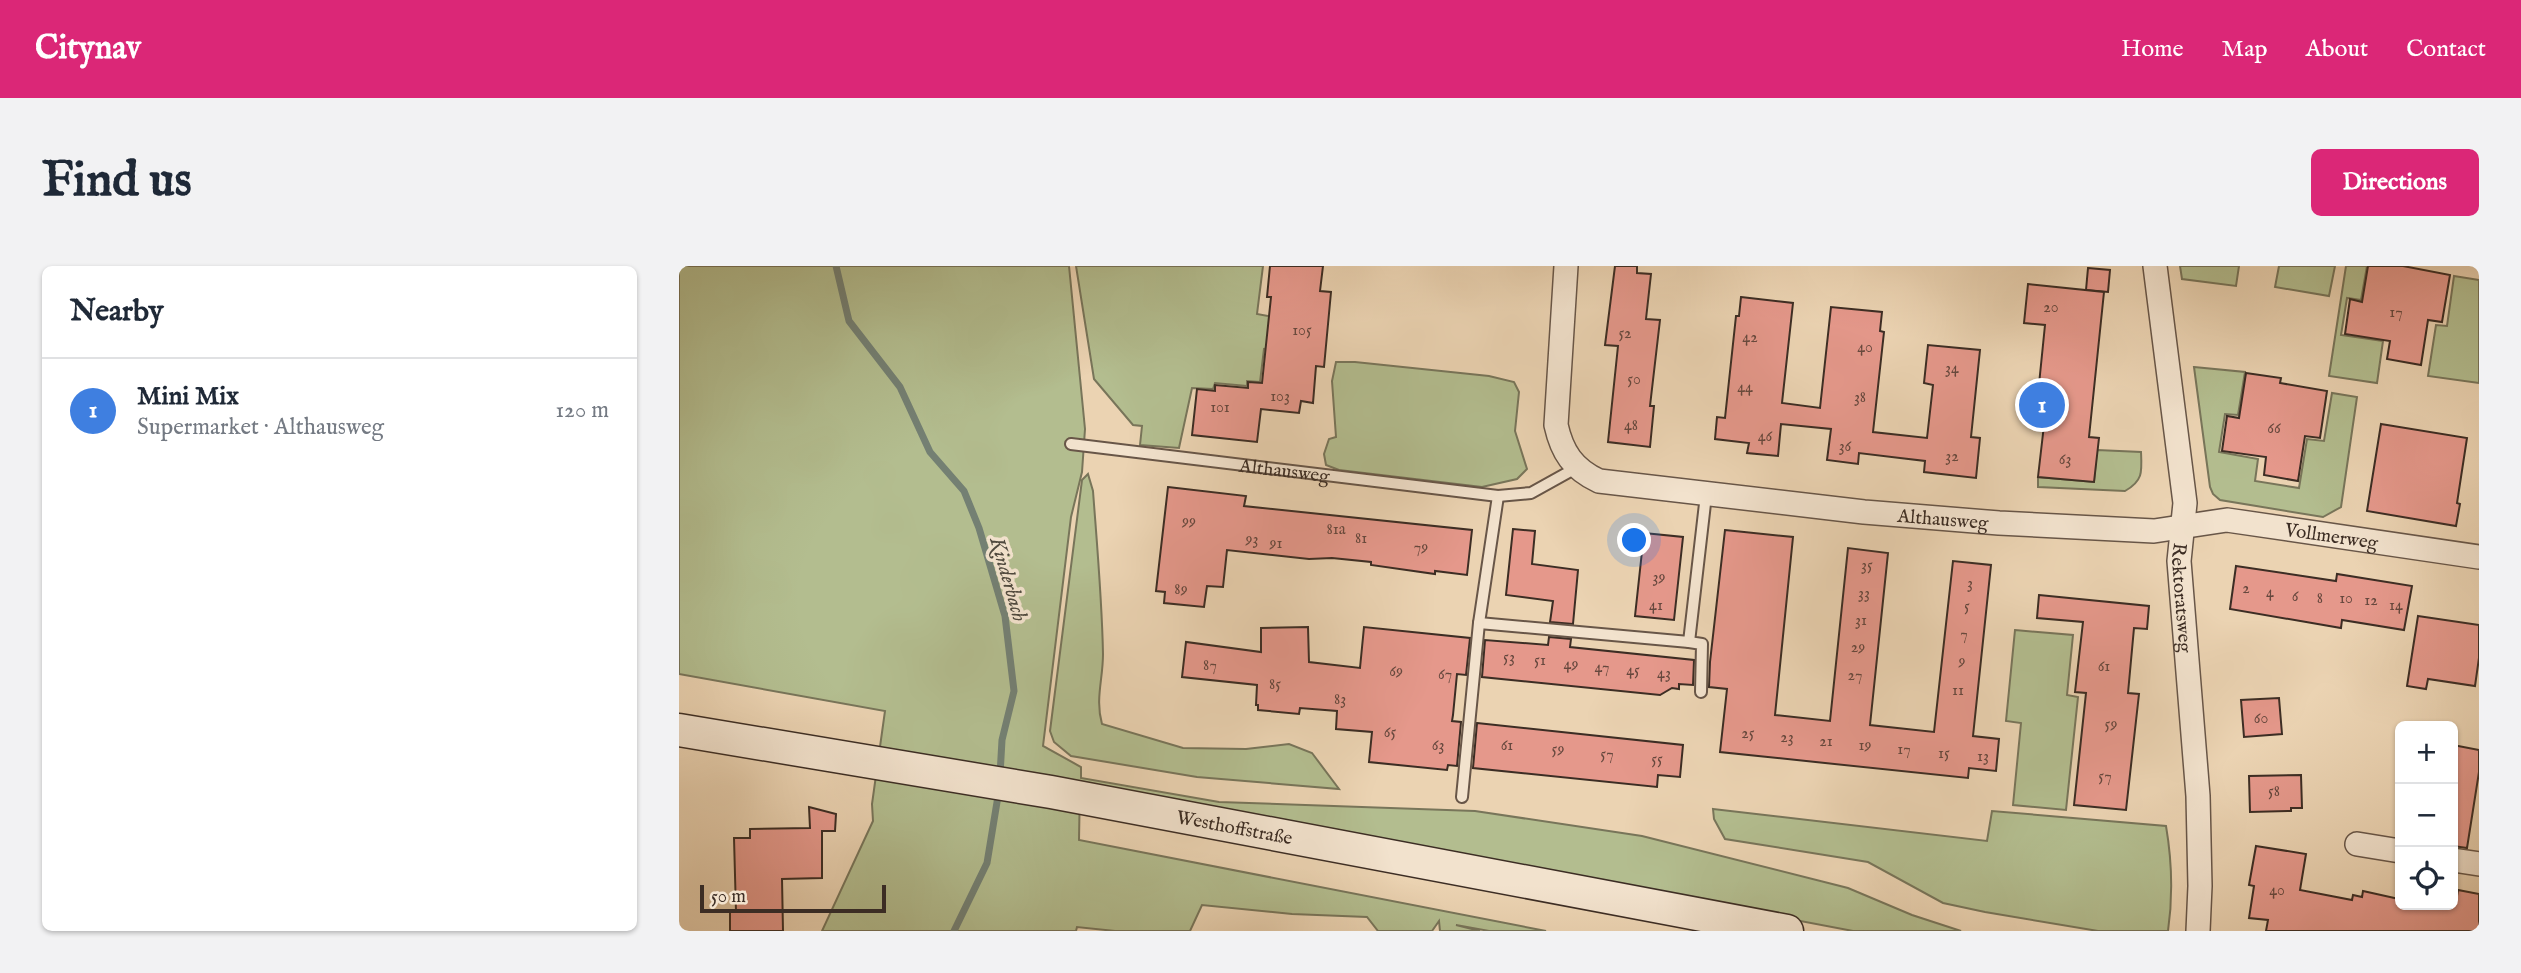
<!DOCTYPE html>
<html lang="en">
<head>
<meta charset="utf-8">
<style>
  :root { --surface:#fff; --page:#f2f2f3; --text:#1f2937; --muted:#747a83; --line:#e0e1e3; --accent:#db2777 }
  body { margin:0; font-family:"IM FELL English",serif; background:var(--page); color:var(--text) }
  .controls { position:absolute; right:21px; bottom:21px; display:grid; overflow:hidden; border-radius:10px; box-shadow:0 2px 5px #0004 }
  .controls button { width:63px; height:63px; display:grid; place-items:center; padding:0; border:0; border-bottom:2px solid var(--line); background:var(--surface); color:var(--text); font:35px sans-serif }
  .scale { position:absolute; left:21px; bottom:18px; width:186px; box-sizing:border-box; padding-left:7px; border:4px solid #3c2d24; border-top:0; font-size:19px; line-height:24px; white-space:nowrap; color:#3c2d24; -webkit-text-stroke:5px #f2e2cd; paint-order:stroke }
  .you { position:absolute; left:956px; top:275px; width:24px; height:24px; margin:-18px; border:5px solid #fff; border-radius:50%; background:#1a73e8; box-shadow:0 0 0 10px #1a73e833 }
  .badge { display:grid; place-items:center; width:46px; height:46px; border-radius:50%; background:var(--accent); color:#fff; font-size:23px; font-weight:700 }
  .pin { position:absolute; translate:-50% -50%; border:4px solid #fff; box-shadow:0 2px 7px #0006 }
  .list { margin:0; padding:0; list-style:none }
  h2 { display:flex; justify-content:space-between; align-items:center; height:91px; margin:0; padding:0 28px; font-size:30px }
  h2 small { font-size:23px; font-weight:400; color:var(--muted) }
  .list li { display:grid; grid-template-columns:46px 1fr auto; gap:21px; align-items:center; box-sizing:border-box; height:105px; padding:0 28px; border-top:2px solid var(--line) }
  .list b { display:block; font-size:26px; white-space:nowrap }
  .list p { margin:0; font-size:23px; white-space:nowrap; color:var(--muted) }
  .list em { font-size:23px; font-style:normal; color:var(--muted) }
  .icon { flex:none; width:38px; height:38px; fill:none; stroke:currentColor; stroke-width:2; stroke-linecap:round; stroke-linejoin:round }
  .map { position:relative; flex:none; width:1800px; height:665px; overflow:hidden; border-radius:10px }
  header { display:flex; align-items:center; gap:42px; box-sizing:border-box; height:98px; padding:0 35px; background:var(--accent); color:#fff }
  header strong { font-size:33px }
  nav { display:flex; gap:38px; margin-inline-start:auto; font-size:24px }
  .intro { display:flex; align-items:center; justify-content:space-between; box-sizing:border-box; height:168px; padding:0 42px }
  h1 { margin:0; font-size:49px }
  .button { padding:18px 32px; border-radius:10px; background:var(--accent); color:#fff; font-size:24px; font-weight:700 }
  main { display:flex; gap:42px; padding:0 42px }
  aside { flex:1; background:var(--surface); border-radius:10px; box-shadow:0 2px 5px #0004 }
  .map>svg:first-child { display:block }
  .green { fill:#b3bd8f; stroke:#78755a; stroke-width:2 }
  .lines { fill:none; stroke-linecap:round; stroke-linejoin:round }
  .stream { stroke:#748073; stroke-width:7 }
  .building { fill:#e5988b; stroke:#3c2d24; stroke-width:2 }
  .lane-casing { stroke:#685648; stroke-width:14 }
  .street-casing { stroke:#685648; stroke-width:26 }
  .secondary-casing { stroke:#3c2d24; stroke-width:35 }
  .lane { stroke:#f2e2cd; stroke-width:10 }
  .street { stroke:#f2e2cd; stroke-width:23 }
  .secondary { stroke:#f2e2cd; stroke-width:32 }
  .labels { text-anchor:middle; stroke-width:7; stroke-linejoin:round; paint-order:stroke }
  .number-label { font-size:16px; fill:#66483e }
  .street-label { font-size:19px; fill:#3c2d24; stroke:#f2e2cd }
  .water-label { font-size:21px; font-style:italic; fill:#4f493e; stroke:#f2e2cd }
</style>
</head>
<body>
<header>
<strong>Citynav</strong>
<nav><a>Home</a><a>Map</a><a>About</a><a>Contact</a></nav>
</header>
<div class="intro"><h1>Find us</h1><a class="button">Directions</a></div>
<main>
<aside>
<h2>Nearby<small></small></h2>
<ul class="list">
<li><span class="badge" style="background:#3f7fe0">1</span><div><b>Mini Mix</b><p>Supermarket · Althausweg</p></div><em>120 m</em></li>
</ul>
</aside>
<div class="map">
<svg width="1800" height="665" viewBox="0 0 1800 665">
  <rect width="100%" height="100%" fill="#ebd3b2"/>
  <filter id="stains"><feTurbulence type="fractalNoise" baseFrequency=".00286" numOctaves="4"/><feColorMatrix values="0 0 0 0 .2 0 0 0 0 .09 0 0 0 0 .02 0 0 0 .5 -.17"/></filter>
  <radialGradient id="worn" r=".72"><stop offset=".6" stop-color="#630" stop-opacity="0"/><stop offset="1" stop-color="#630" stop-opacity=".3"/></radialGradient>
  <g class="green">
    <path d="M0,0h390l16,163 -3,43 -11,45 -28,229 38,21v11l138,24 256,9 167,25 206,52 64,27 49,16h-108l-773,-147 -1,56 467,91h-57l-33,-6 24,6h-40l-1,-10 -7,10h-54l-11,-14 -75,-3 -90,-9 -12,26h-75l-38,-4 -1,4h-254l51,-110 -1,-17 13,-93 -206,-37z"/>
    <path d="M397,0h187l-6,48 17,3 -3,31 -7,1 -4,33 -13,-1v5l-32,-3 -2,6 -21,-1 -13,60 -39,-3 2,-19 -9,-1 -39,-46z"/>
    <path d="M1501,0h59l-3,20 -54,-7z"/>
    <path d="M1600,0h56l-6,30 -54,-9z"/>
    <path d="M1667,0h21l-6,34 -14,-2 -6,37 42,6 -6,42 -48,-7z"/>
    <path d="M1775,10l25,4v103l-51,-7 8,-51 11,1z"/>
    <path d="M657,96h19l134,14 25,6 5,10 -4,39 12,38 -10,10 -35,8 -143,-17 -13,-5 -2,-11 5,-15 7,-2 -4,-56z"/>
    <path d="M1515,101l51,5 -7,43 -13,-1 -6,38 39,7 -3,22 44,7 8,-49 17,2 8,-48 25,4 -16,110 -18,10 -103,-17 -7,-6 -3,-7z"/>
    <path d="M1418,184l44,2c1,20 2,29 -16,39l-87,-4v-10l56,5z"/>
    <path d="M409,208l5,17c4,54 9,109 10,163 0,26 -8,45 -1,70l81,24 63,1 43,-5 23,9 27,36 -142,-12 -126,-21 -17,-14 -4,-11 32,-251z"/>
    <path d="M1336,364l58,5 -6,60 11,2 -12,113 -53,-5 8,-82 -15,-2z"/>
    <path d="M1034,543l274,32 5,-30 174,15c6,35 7,70 2,105h-70l-113,-19 -42,-9 -75,-41 -143,-23 -11,-20z"/>
  </g>
  <g class="lines">
    <g class="stream">
      <path d="M157,0l13,55 51,66 30,65 34,39 15,37 26,88 9,75 -12,49 -2,35"/>
      <path d="M275,665l33,-68 12,-73"/>
    </g>
  </g>
  <g class="building">
    <path d="M591,0h53l-3,25 11,1 -7,75 -8,-1 -3,37 -12,-2 -2,12 -38,-4 -4,33 -65,-7 5,-46 18,2v-6l33,3v-6l14,1 9,-86h-4z"/>
    <path d="M936,0h22v7l14,1 -5,45 14,1 -10,86h4l-4,41 -42,-5 10,-96 -13,-1z"/>
    <path d="M1689,0h35l47,9 -8,47 -14,-2 -7,45 -34,-6 3,-18 -45,-7 5,-35 12,3z"/>
    <path d="M1409,2l22,2 -2,22 -22,-2z"/>
    <path d="M1349,18l76,8 -15,145 10,1 -5,44 -56,-5 6,-52 -9,-1 10,-99 -21,-2z"/>
    <path d="M1062,31l52,6 -11,100 38,5 11,-101 51,5 -2,19 4,1 -11,100 54,6 6,-53 -9,-2 4,-38 52,5 -9,87 9,1 -4,40 -52,-6 1,-11 -25,-3 -41,-5 -1,11 -31,-4 4,-31 -50,-5 -3,32 -31,-3 2,-10 -34,-4 2,-22 8,1 11,-102h3z"/>
    <path d="M1567,107l35,5 -1,5 47,8 -7,47 -15,-2 -7,45 -34,-6 2,-18 -44,-6 5,-35 12,2z"/>
    <path d="M1702,158l86,14 -10,65 3,1 -4,22 -89,-15z"/>
    <path d="M489,221l78,9 -2,10 228,24 -5,45 -32,-4v3l-64,-9v-3l-39,-4 -23,1 -82,-9 -4,37 -16,-1 -3,21 -40,-4 1,-11 -9,-1z"/>
    <path d="M834,263l22,2 -3,33 46,6 -5,54 -23,-2 3,-21 -47,-6z"/>
    <path d="M1046,264l68,7 -18,178 55,6 18,-173 40,5 -18,172 64,7 19,-171 38,4 -18,171 26,3 -3,32 -27,-3 -1,10 -248,-26 7,-63 -18,-2 1,-25z"/>
    <path d="M965,267l39,4 -9,83 -39,-4z"/>
    <path d="M1557,300l100,15 1,-7 75,12 -8,44 -62,-10 -1,8 -111,-19z"/>
    <path d="M1360,329l110,11 -2,23 -13,-1 -6,65 11,1 -13,116 -52,-5 12,-112 -11,-1 8,-70 -46,-4z"/>
    <path d="M1739,350l61,9v33l-4,28 -47,-7 -2,10 -19,-3z"/>
    <path d="M629,361l1,35 51,6 4,-41 106,11 -4,37 -9,-1 -4,41 -1,6 9,1 -4,44 -9,-1 -1,5 -78,-8 3,-30 -36,-3 1,-18 -37,-3 -1,6 -41,-4v-5h-2l1,-20 -75,-8 4,-35 75,10v-24z"/>
    <path d="M870,371l22,2 -1,8 124,13 -1,25 -14,-1v5l-7,-1 -12,7 -178,-18 3,-37 63,5z"/>
    <path d="M1600,432l3,36 -38,3 -3,-37z"/>
    <path d="M798,457l206,22 -3,32 -22,-2 -1,12 -184,-19z"/>
    <path d="M1774,479l26,5v22l-12,76 -14,-2z"/>
    <path d="M1622,509l1,33h-11v3l-41,1 -1,-36z"/>
    <path d="M130,541l27,7 -1,17h-13v47l-40,1 1,52h-53v-19h6l-2,-74h16v-9l60,-1z"/>
    <path d="M1577,580l50,8 -6,36 52,10 1,-5 9,2 1,-6 36,8 -1,6h55v-9h4l1,-6 21,4v37h-213l2,-11 -19,-2 5,-32 -5,-1z"/>
  </g>
  <g class="lines">
    <g class="lane-casing">
      <g id="lane">
        <path id="s1" d="M392,178l427,52 33,-3 45,-25"/>
        <path d="M800,357l210,19"/>
        <path d="M1022,426l1,-48 -13,-2 17,-147"/>
        <path d="M783,531l17,-174 19,-127"/>
      </g>
    </g>
    <g class="street-casing">
      <g id="street">
        <path id="s2" d="M887,0l-10,159c6,27 17,44 43,56l265,31 135,11 155,8 73,-11 252,37"/>
        <path id="s3" d="M1476,0l30,237 -6,58 19,235 2,90 -2,45"/>
        <path d="M1678,578l43,7"/>
        <path d="M1774,594l26,4"/>
      </g>
    </g>
    <g class="secondary-casing">
      <g id="secondary">
        <path id="s4" d="M0,464l372,62 736,139"/>
      </g>
    </g>
    <use href="#lane" class="lane"/>
    <use href="#street" class="street"/>
    <use href="#secondary" class="secondary"/>
  </g>
  <g class="labels">
    <g class="number-label">
      <text x="1372" y="46">20</text>
      <text x="1717" y="51">17</text>
      <text x="623" y="69">105</text>
      <text x="946" y="72">52</text>
      <text x="1071" y="76">42</text>
      <text x="1186" y="86">40</text>
      <text x="1273" y="107">34</text>
      <text x="955" y="118">50</text>
      <text x="1066" y="126">44</text>
      <text x="601" y="135">103</text>
      <text x="1181" y="136">38</text>
      <text x="541" y="146">101</text>
      <text x="952" y="164">48</text>
      <text x="1595" y="167">66</text>
      <text x="1086" y="175">46</text>
      <text x="1166" y="185">36</text>
      <text x="1273" y="195">32</text>
      <text x="1386" y="198">63</text>
      <text x="510" y="260">99</text>
      <text x="657" y="268">81a</text>
      <text x="682" y="277">81</text>
      <text x="573" y="278">93</text>
      <text x="597" y="282">91</text>
      <text x="742" y="286">79</text>
      <text x="1188" y="304">35</text>
      <text x="980" y="316">39</text>
      <text x="1291" y="322">3</text>
      <text x="1567" y="327">2</text>
      <text x="502" y="328">89</text>
      <text x="1591" y="331">4</text>
      <text x="1185" y="332">33</text>
      <text x="1616" y="335">6</text>
      <text x="1641" y="337">8</text>
      <text x="1667" y="337">10</text>
      <text x="1692" y="339">12</text>
      <text x="977" y="344">41</text>
      <text x="1717" y="344">14</text>
      <text x="1288" y="345">5</text>
      <text x="1182" y="359">31</text>
      <text x="1285" y="373">7</text>
      <text x="1179" y="386">29</text>
      <text x="830" y="396">53</text>
      <text x="861" y="399">51</text>
      <text x="1283" y="400">9</text>
      <text x="892" y="403">49</text>
      <text x="531" y="404">87</text>
      <text x="1425" y="405">61</text>
      <text x="923" y="406">47</text>
      <text x="954" y="409">45</text>
      <text x="717" y="410">69</text>
      <text x="985" y="412">43</text>
      <text x="766" y="413">67</text>
      <text x="1176" y="414">27</text>
      <text x="596" y="423">85</text>
      <text x="1279" y="429">11</text>
      <text x="661" y="438">83</text>
      <text x="1582" y="457">60</text>
      <text x="1432" y="463">59</text>
      <text x="711" y="471">65</text>
      <text x="1069" y="472">25</text>
      <text x="1108" y="476">23</text>
      <text x="1147" y="480">21</text>
      <text x="759" y="484">63</text>
      <text x="828" y="484">61</text>
      <text x="1186" y="484">19</text>
      <text x="879" y="488">59</text>
      <text x="1225" y="488">17</text>
      <text x="1265" y="492">15</text>
      <text x="928" y="493">57</text>
      <text x="1304" y="495">13</text>
      <text x="978" y="498">55</text>
      <text x="1426" y="515">57</text>
      <text x="1595" y="530">58</text>
      <text x="1598" y="629">40</text>
    </g>
    <g class="street-label">
      <text dy="7" stroke="none"><textPath href="#s1" startOffset="215">Althausweg</textPath></text>
      <text dy="7" stroke="none"><textPath href="#s2" startOffset="579">Althausweg</textPath></text>
      <text dy="7" stroke="none"><textPath href="#s2" startOffset="970">Vollmerweg</textPath></text>
      <text dy="7" stroke="none"><textPath href="#s3" startOffset="334">Rektoratsweg</textPath></text>
      <text dy="7" stroke="none"><textPath href="#s4" startOffset="564">Westhoffstraße</textPath></text>
    </g>
    <g class="water-label">
      <text transform="translate(330 313) rotate(74)" y="7">Kinderbach</text>
    </g>
  </g>
  <rect width="100%" height="100%" filter="url(#stains)"/>
  <rect width="100%" height="100%" fill="url(#worn)"/>
</svg>
<div class="controls">
<button>+</button>
<button>−</button>
<button><svg class="icon" aria-label="locate" viewBox="0 0 24 24"><circle cx="12" cy="12" r="6"/><path d="M12 2v4M12 18v4M2 12h4M18 12h4"/></svg></button>
</div>
<div class="scale">50 m</div>
<div class="you"></div>
<div class="pin badge" style="left:1363px;top:139px;background:#3f7fe0">1</div>
</div>
</main>
</body>
</html>
